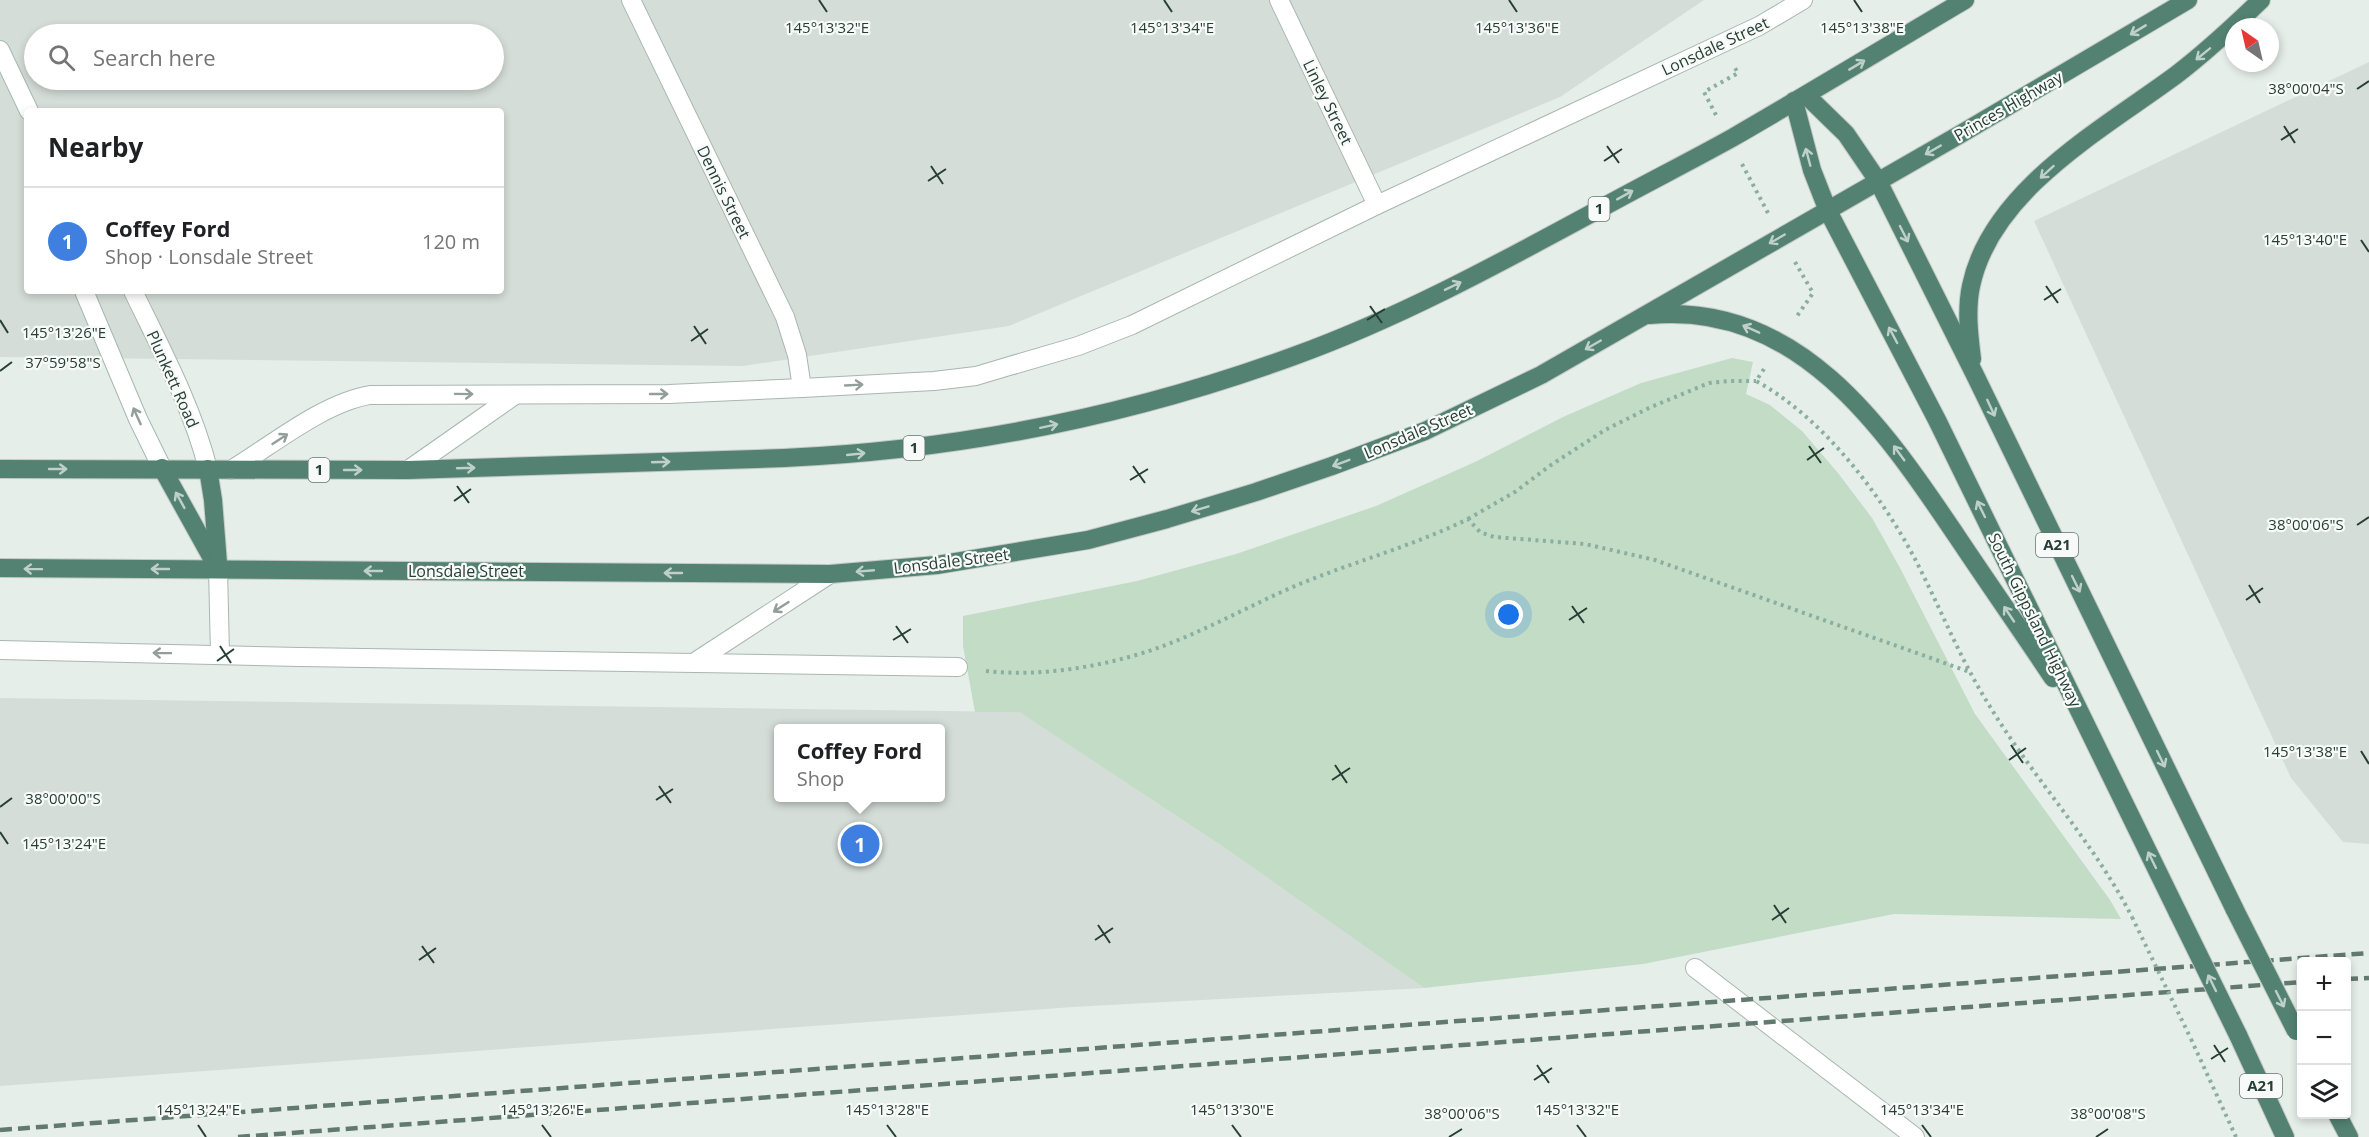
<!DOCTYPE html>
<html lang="en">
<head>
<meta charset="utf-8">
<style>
  :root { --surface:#fff; --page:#f2f2f2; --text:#202124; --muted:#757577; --line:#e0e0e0; --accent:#2563eb }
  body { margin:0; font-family:"Open Sans",sans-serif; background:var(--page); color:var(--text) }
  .controls { position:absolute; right:18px; bottom:18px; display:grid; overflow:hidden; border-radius:6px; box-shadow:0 3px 9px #0003 }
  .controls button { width:54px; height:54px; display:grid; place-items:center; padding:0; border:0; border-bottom:2px solid var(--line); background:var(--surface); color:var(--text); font:30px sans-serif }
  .compass { position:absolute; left:2225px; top:18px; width:54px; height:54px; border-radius:50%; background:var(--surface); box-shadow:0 3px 9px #0003; rotate:326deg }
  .you { position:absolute; left:1509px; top:615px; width:21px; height:21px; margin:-15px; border:4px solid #fff; border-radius:50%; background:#1a73e8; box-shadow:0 0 0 9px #1a73e833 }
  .badge { display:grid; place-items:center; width:39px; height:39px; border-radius:50%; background:var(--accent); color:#fff; font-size:20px; font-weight:700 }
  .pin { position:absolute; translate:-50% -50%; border:3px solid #fff; box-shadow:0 2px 6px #0006 }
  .popup { position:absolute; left:774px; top:724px; width:171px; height:78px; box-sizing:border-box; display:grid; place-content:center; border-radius:6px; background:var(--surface); filter:drop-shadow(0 2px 4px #0005); font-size:20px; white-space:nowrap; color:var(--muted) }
  .popup b { font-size:22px; color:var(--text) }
  .popup::after { content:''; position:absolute; left:50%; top:100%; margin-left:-12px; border:12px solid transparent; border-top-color:var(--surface) }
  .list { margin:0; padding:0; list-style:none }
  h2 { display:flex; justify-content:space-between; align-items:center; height:78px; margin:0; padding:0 24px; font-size:26px }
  h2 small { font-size:20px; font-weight:400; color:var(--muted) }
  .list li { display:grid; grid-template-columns:39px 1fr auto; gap:18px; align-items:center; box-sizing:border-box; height:108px; padding:0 24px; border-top:2px solid var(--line) }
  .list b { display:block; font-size:22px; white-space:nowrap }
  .list p { margin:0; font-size:20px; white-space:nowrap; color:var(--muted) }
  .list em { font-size:20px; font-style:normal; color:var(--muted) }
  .icon { flex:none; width:33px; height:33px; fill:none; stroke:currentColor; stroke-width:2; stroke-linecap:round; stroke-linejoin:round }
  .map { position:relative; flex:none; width:2369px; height:1137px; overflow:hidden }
  .search { position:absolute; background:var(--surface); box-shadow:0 3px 9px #0003; left:24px; top:24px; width:480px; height:66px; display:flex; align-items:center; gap:15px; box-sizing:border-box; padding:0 21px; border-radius:33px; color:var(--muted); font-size:22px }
  .panel { position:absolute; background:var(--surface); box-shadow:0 3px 9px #0003; left:24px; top:108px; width:480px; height:186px; border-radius:6px }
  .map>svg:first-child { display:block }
  .built { fill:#d5ddd8; fill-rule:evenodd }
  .green { fill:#c2dcc6 }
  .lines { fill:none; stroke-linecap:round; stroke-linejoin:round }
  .service-casing { stroke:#a9b6b0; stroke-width:20 }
  .minor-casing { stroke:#a9b6b0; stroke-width:20 }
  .secondary-casing { stroke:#a6b8b0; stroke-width:20 }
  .trunk-casing { stroke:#c3c9c6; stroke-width:20 }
  .path { stroke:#8aae9f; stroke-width:4; stroke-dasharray:3 4.5; stroke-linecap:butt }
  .service { stroke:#fff; stroke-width:18 }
  .minor { stroke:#fff; stroke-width:18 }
  .secondary { stroke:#fff; stroke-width:18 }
  .trunk { stroke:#538272; stroke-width:18 }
  .rail { stroke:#627970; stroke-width:4.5; stroke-dasharray:12 6; stroke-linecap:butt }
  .trunk-bridge-casing { stroke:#c3c9c6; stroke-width:20; stroke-linecap:butt }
  .path-bridge { stroke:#8aae9f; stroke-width:4; stroke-dasharray:3 4.5; stroke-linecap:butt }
  .trunk-bridge { stroke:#538272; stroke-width:18 }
  .oneway { stroke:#bed0c9 }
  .oneway2 { stroke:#939e9a }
  .ticks { fill:none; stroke:#273e35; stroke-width:2 }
  .labels { text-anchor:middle; stroke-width:4.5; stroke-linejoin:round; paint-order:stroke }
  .shield { fill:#f7faf8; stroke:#657670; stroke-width:1.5 }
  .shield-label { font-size:15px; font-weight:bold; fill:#273e35 }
  .street-label { font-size:16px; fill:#273e35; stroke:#f7faf8 }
  .ticks-label { font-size:15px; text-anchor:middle; fill:#273e35; stroke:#f7faf8; stroke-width:4.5; stroke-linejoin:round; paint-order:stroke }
</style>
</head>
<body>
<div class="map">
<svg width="2369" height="1137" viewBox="0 0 2369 1137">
  <rect width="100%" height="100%" fill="#e6eeea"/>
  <g class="built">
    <path d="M0,0h1704l-144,97 -551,229 -266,40 -743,-9zM34,34h460v46h-460zM27,111h474v180h-474z"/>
    <path d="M2369,62v782l-26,-2 -52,-64 -257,-557z"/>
    <path d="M0,698l1019,14 206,136 199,140 -352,19 -1072,79zM779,728h162v70h-162z"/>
  </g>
  <path class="green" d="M1732,358l21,4 -7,32 24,11 32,26 36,42 34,45 27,48 76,148 135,186 11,19 -227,-5 -251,50 -219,24 -199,-140 -206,-136h-44l-12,-66v-30l174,-35 99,-27 140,-48 99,-44 88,-45 78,-34z"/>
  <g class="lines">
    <g class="service-casing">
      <g id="service">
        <path d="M408,470l107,-75"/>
        <path d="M695,662l135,-88"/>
        <path d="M1695,968l220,169"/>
      </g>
    </g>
    <g class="minor-casing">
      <g id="minor">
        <path d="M631,0l154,317 12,38 5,33"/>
        <path d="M1279,0l98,205"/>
        <path d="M231,470c41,-25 92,-67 139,-75l299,-1 133,-6 132,-7 42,-5 30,-9 72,-21 54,-21 245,-120 382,-179 44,-26"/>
        <path d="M218,569l2,85"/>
        <path d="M0,650l300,7 658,10"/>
      </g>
    </g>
    <g class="secondary-casing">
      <g id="secondary">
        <path d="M0,50l29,61"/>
        <path d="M84,291l54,128 24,49"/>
        <path d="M133,291c28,58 59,115 75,178"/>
      </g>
    </g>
    <g class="trunk-casing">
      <g id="trunk">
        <path d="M1806,95l40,39 32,47 97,194 260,535"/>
        <path d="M1794,101l18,69 16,41 109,209 241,493"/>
        <path d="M1649,315c149,-14 234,112 307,220 32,48 65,95 97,143"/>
        <path d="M1972,359c-3,-24 -6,-49 -1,-73 20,-96 132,-157 205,-211 30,-23 57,-48 85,-75"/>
        <path d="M162,468l56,101"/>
        <path d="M0,469l408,1 376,-12c175,-8 346,-42 510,-102 105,-38 204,-92 302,-145 45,-25 91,-48 136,-73 78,-45 155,-92 233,-138"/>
        <path d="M208,469l5,31 5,63"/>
        <path d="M0,568l830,6 107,-9 151,-25 79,-21 89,-27 76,-26 93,-35 116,-56 418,-240 229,-135"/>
        <path d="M2238,1035l47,102"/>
        <path d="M2337,1114l12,23"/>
      </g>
    </g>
    <g class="path">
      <path d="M1716,115l-12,-23 34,-19 -3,-5"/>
      <path d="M1742,164l26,49"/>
      <path d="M1795,262l18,31 -18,26"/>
      <path d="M1764,369l-8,12c66,36 124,112 159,178 25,48 45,100 74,146 44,73 104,136 143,212"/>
      <path d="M1468,519l47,-27 36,-27 54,-35 46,-23 58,-24 20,-2h27"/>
      <path d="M986,671c54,6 115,-4 166,-21 52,-18 100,-46 150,-67 55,-22 113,-38 166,-64l12,13 14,5 91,7 70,16 315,112"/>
      <path d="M2191,1039l45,98"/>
    </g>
    <use href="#service" class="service"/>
    <use href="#minor" class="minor"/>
    <use href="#secondary" class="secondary"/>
    <use href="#trunk" class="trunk"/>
    <g class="rail">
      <path d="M2346,979l23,-1"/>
      <path d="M0,1130l2369,-177"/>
      <path d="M238,1137l2064,-155"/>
    </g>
    <g class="trunk-bridge-casing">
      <g id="trunk-bridge">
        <path d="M2235,910l61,121"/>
        <path d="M2178,913l60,122"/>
      </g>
    </g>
    <path class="path-bridge" d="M2132,917l59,122"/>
    <use href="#trunk-bridge" class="trunk-bridge"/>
  </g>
  <defs><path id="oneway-shaft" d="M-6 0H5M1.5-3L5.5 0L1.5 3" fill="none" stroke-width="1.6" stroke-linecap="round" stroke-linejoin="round" transform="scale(1.5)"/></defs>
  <g class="oneway">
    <use href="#oneway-shaft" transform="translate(2138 30) rotate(149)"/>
    <use href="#oneway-shaft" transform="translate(2203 54) rotate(141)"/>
    <use href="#oneway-shaft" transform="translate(1857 65) rotate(-31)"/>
    <use href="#oneway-shaft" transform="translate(1933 150) rotate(150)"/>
    <use href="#oneway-shaft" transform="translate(1808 157) rotate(-105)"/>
    <use href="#oneway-shaft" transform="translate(2047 172) rotate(138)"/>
    <use href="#oneway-shaft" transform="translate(1625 195) rotate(-29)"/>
    <use href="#oneway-shaft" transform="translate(1904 234) rotate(63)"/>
    <use href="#oneway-shaft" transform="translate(1777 239) rotate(150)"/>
    <use href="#oneway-shaft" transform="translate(1453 286) rotate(-26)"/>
    <use href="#oneway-shaft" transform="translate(1751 329) rotate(-156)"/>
    <use href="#oneway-shaft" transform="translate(1893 335) rotate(-118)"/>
    <use href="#oneway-shaft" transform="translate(1593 345) rotate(150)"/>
    <use href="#oneway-shaft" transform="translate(1991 408) rotate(65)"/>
    <use href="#oneway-shaft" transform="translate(1049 426) rotate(-12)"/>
    <use href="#oneway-shaft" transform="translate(1899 453) rotate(-126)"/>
    <use href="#oneway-shaft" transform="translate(856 454) rotate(-6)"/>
    <use href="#oneway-shaft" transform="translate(661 462) rotate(-2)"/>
    <use href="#oneway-shaft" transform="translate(1341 463) rotate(159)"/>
    <use href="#oneway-shaft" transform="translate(466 468) rotate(-2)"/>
    <use href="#oneway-shaft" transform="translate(58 469)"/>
    <use href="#oneway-shaft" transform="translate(353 470)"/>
    <use href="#oneway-shaft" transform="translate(180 500) rotate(-119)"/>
    <use href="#oneway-shaft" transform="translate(1200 509) rotate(163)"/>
    <use href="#oneway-shaft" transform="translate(1981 509) rotate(-116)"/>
    <use href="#oneway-shaft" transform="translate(33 569) rotate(-179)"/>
    <use href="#oneway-shaft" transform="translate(160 569) rotate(-180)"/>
    <use href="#oneway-shaft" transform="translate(373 571) rotate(-180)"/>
    <use href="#oneway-shaft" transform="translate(865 571) rotate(175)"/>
    <use href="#oneway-shaft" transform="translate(673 573) rotate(-180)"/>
    <use href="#oneway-shaft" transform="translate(2076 584) rotate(64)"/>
    <use href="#oneway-shaft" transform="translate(2009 614) rotate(-124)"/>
    <use href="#oneway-shaft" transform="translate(2161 759) rotate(64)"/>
    <use href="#oneway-shaft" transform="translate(2152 860) rotate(-116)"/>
    <use href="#oneway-shaft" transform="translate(2212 983) rotate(-116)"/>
    <use href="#oneway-shaft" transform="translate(2280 999) rotate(63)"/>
  </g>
  <g class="oneway2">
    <use href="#oneway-shaft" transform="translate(854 385) rotate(-3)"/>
    <use href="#oneway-shaft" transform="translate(464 394) rotate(1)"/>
    <use href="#oneway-shaft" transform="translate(659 394)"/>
    <use href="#oneway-shaft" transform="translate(137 416) rotate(-114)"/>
    <use href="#oneway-shaft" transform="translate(280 439) rotate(-33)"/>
    <use href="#oneway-shaft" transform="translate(781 607) rotate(147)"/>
    <use href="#oneway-shaft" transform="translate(162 653) rotate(-179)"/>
  </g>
  <path class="ticks" d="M819,0l8,12M1164,0l8,12M1509,0l8,12M1854,0l8,12M2357,89l12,-8M2284,126l11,17M2281,140l17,-11M1607,146l12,17M1604,161l18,-12M931,166l12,18M928,181l18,-12M2361,240l8,12M2046,286l12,17M2044,300l17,-11M1370,306l12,17M0,320l8,13M1367,320l18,-11M694,326l12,18M691,341l17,-12M0,371l12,-9M1809,446l12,17M1807,460l17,-12M1133,466l12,17M1130,480l18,-11M457,486l12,17M454,501l17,-12M2357,525l12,-8M2249,585l11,18M2246,600l17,-12M1572,606l12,17M1569,620l18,-12M896,626l12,17M893,640l18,-11M220,646l11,17M217,661l17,-12M2011,745l12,18M2361,751l8,13M2009,760l17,-12M1335,765l12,18M1332,780l18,-12M659,786l12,17M656,800l17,-11M0,807l12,-9M0,832l8,12M1774,905l12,18M1772,920l17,-12M1098,925l12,18M1095,940l18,-12M422,946l12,17M419,960l17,-12M2214,1045l11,17M2211,1059l17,-11M1537,1065l12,18M1534,1080l18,-12M198,1125l8,12M542,1125l9,12M887,1125l9,12M1232,1125l9,12M1577,1125l9,12M1922,1125l9,12M1449,1137l13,-8M2096,1137l12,-8"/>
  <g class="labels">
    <g class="shield">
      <rect x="1588.5" y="197" width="21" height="24" rx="4.5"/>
      <rect x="903.5" y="436" width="21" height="24" rx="4.5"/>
      <rect x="308.5" y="458" width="21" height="24" rx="4.5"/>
      <rect x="2036" y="533" width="42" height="24" rx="4.5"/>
      <rect x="2240" y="1074" width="42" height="24" rx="4.5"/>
    </g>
    <g class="shield-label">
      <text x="1599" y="214">1</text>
      <text x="914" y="453">1</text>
      <text x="319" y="475">1</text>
      <text x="2057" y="550">A21</text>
      <text x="2261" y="1091">A21</text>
    </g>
    <g class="street-label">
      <text transform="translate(1715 46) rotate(-25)" y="6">Lonsdale Street</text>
      <text transform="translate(1328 102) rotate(64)" y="6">Linley Street</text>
      <text transform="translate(2008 106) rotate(-30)" y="6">Princes Highway</text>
      <text transform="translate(724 192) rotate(64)" y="6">Dennis Street</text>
      <text transform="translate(173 379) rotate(66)" y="6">Plunkett Road</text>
      <text transform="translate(1418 431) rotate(-23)" y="6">Lonsdale Street</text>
      <text transform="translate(951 561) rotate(-7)" y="6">Lonsdale Street</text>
      <text x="466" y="577">Lonsdale Street</text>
      <text transform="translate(2035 620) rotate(64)" y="6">South Gippsland Highway</text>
    </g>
  </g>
  <g class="ticks-label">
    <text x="827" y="33">145°13'32"E</text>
    <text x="1172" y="33">145°13'34"E</text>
    <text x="1517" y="33">145°13'36"E</text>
    <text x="1862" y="33">145°13'38"E</text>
    <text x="2306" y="94">38°00'04"S</text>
    <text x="2305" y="245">145°13'40"E</text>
    <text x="64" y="338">145°13'26"E</text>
    <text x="63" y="368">37°59'58"S</text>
    <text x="2306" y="530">38°00'06"S</text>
    <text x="2305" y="757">145°13'38"E</text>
    <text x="63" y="804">38°00'00"S</text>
    <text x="64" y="849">145°13'24"E</text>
    <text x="198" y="1115">145°13'24"E</text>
    <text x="542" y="1115">145°13'26"E</text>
    <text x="887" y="1115">145°13'28"E</text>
    <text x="1232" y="1115">145°13'30"E</text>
    <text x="1577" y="1115">145°13'32"E</text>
    <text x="1922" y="1115">145°13'34"E</text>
    <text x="1462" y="1119">38°00'06"S</text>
    <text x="2108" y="1119">38°00'08"S</text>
  </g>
</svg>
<div class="controls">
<button>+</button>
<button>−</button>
<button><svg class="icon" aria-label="layers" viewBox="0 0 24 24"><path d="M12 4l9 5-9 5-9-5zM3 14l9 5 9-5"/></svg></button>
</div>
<svg class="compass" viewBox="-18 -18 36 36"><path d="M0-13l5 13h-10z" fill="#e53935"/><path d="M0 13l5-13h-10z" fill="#757577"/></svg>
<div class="you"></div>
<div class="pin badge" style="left:860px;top:844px;background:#3f7fe0">1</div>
<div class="popup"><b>Coffey Ford</b>Shop</div>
<div class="search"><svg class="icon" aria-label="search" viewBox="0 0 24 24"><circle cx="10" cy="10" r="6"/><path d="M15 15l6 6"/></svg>Search here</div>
<section class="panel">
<h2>Nearby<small></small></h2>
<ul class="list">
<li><span class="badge" style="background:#3f7fe0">1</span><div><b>Coffey Ford</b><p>Shop · Lonsdale Street</p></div><em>120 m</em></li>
</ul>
</section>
</div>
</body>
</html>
